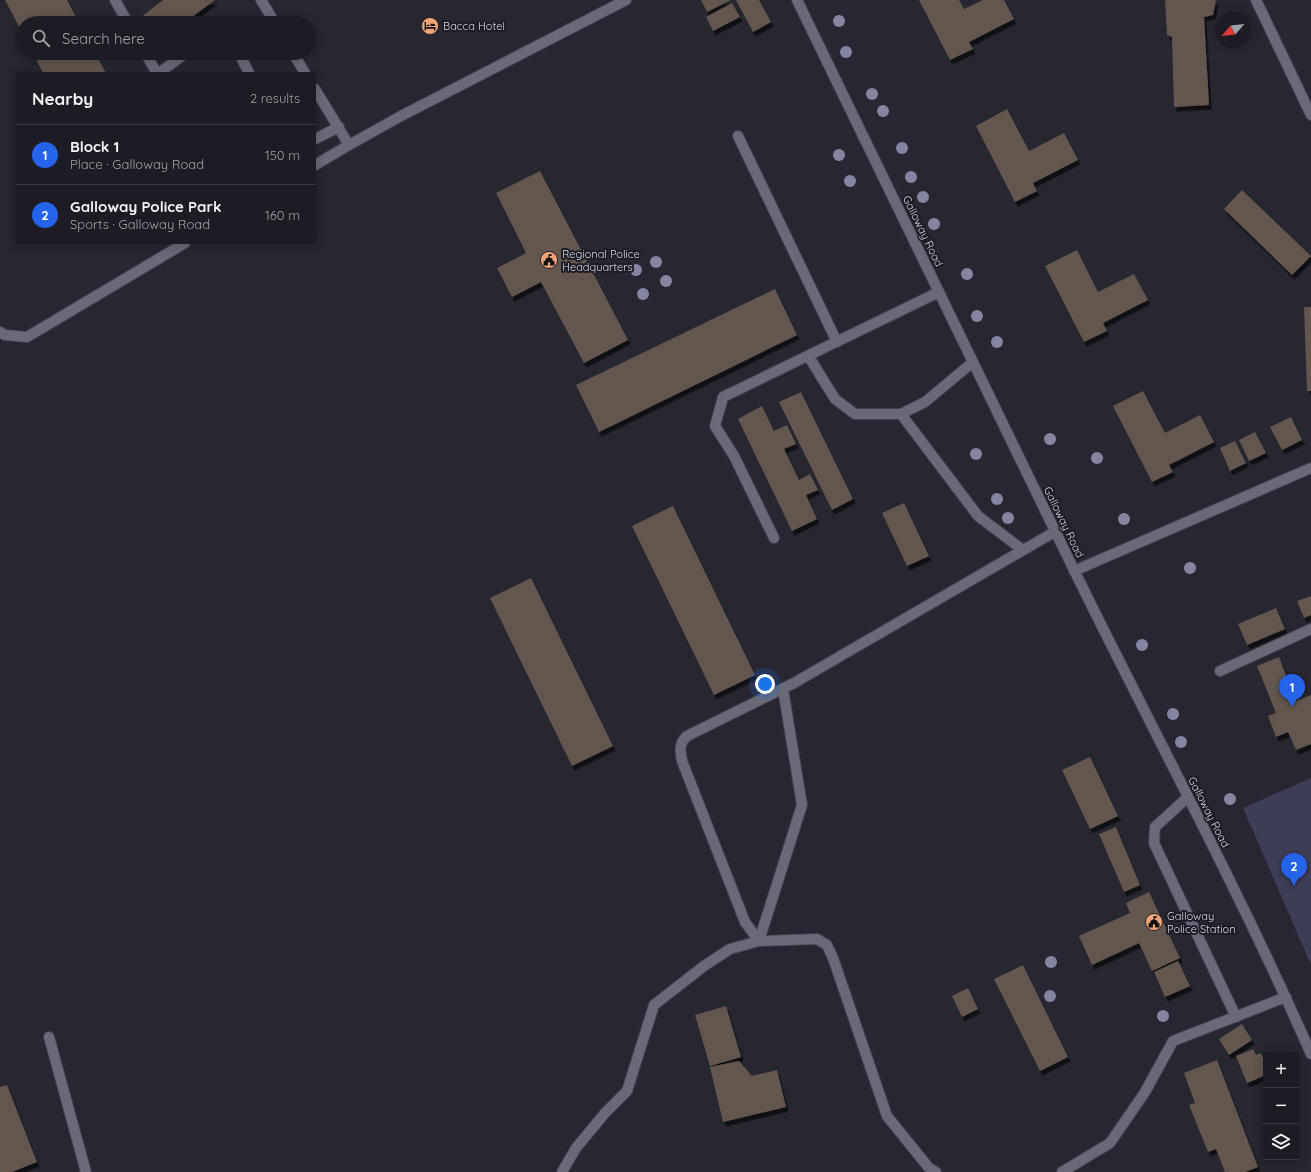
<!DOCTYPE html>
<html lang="en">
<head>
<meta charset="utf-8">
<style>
  :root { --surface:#1d1c25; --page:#25252d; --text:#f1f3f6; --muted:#a0a1a7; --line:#3b3a42; --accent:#2563eb }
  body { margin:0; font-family:Quicksand,sans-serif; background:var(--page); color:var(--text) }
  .controls { position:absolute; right:12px; bottom:12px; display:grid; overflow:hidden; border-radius:0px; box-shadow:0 2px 10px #0003 }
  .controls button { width:36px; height:36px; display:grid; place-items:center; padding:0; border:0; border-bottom:1px solid var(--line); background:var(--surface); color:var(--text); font:20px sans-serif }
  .compass { position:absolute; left:1215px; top:12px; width:36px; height:36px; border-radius:50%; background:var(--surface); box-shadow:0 2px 10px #0003; rotate:242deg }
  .you { position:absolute; left:765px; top:684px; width:14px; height:14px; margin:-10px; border:3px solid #fff; border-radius:50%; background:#1a73e8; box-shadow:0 0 0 6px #1a73e833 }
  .badge { display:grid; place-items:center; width:26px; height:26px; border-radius:50%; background:var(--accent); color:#fff; font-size:13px; font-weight:700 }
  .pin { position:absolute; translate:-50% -33px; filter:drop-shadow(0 1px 2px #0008) }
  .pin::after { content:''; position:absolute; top:21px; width:14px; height:12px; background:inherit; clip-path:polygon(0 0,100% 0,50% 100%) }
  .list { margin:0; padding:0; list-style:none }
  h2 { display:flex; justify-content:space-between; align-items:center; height:52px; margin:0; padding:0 16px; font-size:17px }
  h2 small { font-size:13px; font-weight:400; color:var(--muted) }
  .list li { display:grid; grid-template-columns:26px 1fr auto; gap:12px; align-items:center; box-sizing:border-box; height:60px; padding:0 16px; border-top:1px solid var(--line) }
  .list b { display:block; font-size:15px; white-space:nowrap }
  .list p { margin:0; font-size:13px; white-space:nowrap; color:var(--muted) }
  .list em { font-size:13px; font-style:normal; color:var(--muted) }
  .icon { flex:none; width:22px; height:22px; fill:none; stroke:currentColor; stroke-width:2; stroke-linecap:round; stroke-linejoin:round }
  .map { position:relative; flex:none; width:1311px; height:1172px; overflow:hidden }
  .search { position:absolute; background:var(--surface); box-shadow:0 2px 10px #0003; left:16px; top:16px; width:300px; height:44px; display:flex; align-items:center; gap:10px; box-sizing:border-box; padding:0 14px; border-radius:22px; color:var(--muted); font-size:15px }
  .panel { position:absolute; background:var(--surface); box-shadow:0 2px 10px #0003; left:16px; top:72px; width:300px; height:172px; border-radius:0px }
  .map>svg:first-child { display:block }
  .green { fill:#3e3d56 }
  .building { fill:#62564f; filter:url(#shadow) }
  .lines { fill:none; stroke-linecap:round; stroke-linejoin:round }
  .service-casing { stroke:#44434c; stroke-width:12 }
  .minor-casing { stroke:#44434c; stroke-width:12 }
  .service { stroke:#6a6a76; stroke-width:10 }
  .minor { stroke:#6a6a76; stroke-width:10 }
  .tree { fill:#8685a1 }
  .labels { text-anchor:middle; stroke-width:4; stroke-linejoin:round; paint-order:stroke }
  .poi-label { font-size:11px; fill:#d7d7de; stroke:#1d1d27; text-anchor:start }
  .street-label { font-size:11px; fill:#d7d7de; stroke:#1d1d27 }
</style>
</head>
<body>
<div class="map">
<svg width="1311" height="1172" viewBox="0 0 1311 1172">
  <defs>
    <filter id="shadow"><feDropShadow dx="2.5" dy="4.5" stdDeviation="0" flood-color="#0009"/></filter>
  </defs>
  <rect width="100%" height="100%" fill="#272631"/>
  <path class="green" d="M1311,778v187l-68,-157z"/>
  <g class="building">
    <path d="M5,0h62l12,23h-56v11z"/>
    <path d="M163,0h52l-31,23h-40l-4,-5z"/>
    <path d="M701,0h30l-24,12z"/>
    <path d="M736,0h23l12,22 -18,10z"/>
    <path d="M919,0h40l5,9 19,-9h21l10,19 -45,23 4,7 -23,11z"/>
    <path d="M1165,0h51l-3,15 -9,2 5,88 -35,2 -2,-70 -5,-2z"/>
    <path d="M732,3l8,14 -27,14 -7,-14z"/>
    <path d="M33,53h62l11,20h-63z"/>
    <path d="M1007,109l22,42 35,-18 14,27 -45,23 4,8 -22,11 -39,-76z"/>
    <path d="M540,171l88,169 -44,23 -43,-81 -29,15 -15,-29 29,-15 -30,-60z"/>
    <path d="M1242,190l69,66 -19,19 -68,-66z"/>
    <path d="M1077,250l21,42 36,-18 14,26 -45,23 4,8 -23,11 -39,-76z"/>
    <path d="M775,289l22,46 -198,97 -23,-47z"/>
    <path d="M1304,307h7v84h-4z"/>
    <path d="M1143,391l22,42 35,-18 14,27 -45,23 4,7 -21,10 -39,-76z"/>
    <path d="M801,392l52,107 -21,11 -53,-108z"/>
    <path d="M762,406l12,25 13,-6 9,19 -12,5 15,31 11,-6 8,16 -12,5 11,24 -25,12 -54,-112z"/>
    <path d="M1291,417l11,23 -20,10 -12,-23z"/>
    <path d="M1255,432l11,21 -17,8 -10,-21z"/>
    <path d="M1235,441l11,22 -16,8 -10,-23z"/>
    <path d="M904,503l25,53 -22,10 -25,-53z"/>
    <path d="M673,506l82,169 -41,20 -82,-169z"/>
    <path d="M531,578l82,168 -41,20 -82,-168z"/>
    <path d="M1311,596v19l-7,3 -7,-17z"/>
    <path d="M1276,608l9,21 -38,16 -9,-21z"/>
    <path d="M1279,657l17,44 15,-6v49l-15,6 -8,-18 -12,5 -8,-21 8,-3 -19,-47z"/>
    <path d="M1090,757l28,59 -28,13 -28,-59z"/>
    <path d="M1116,827l24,58 -16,7 -25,-58z"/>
    <path d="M1149,892l31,66 -28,13 -13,-28 -47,22 -13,-29 51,-23 -4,-10z"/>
    <path d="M1178,961l12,25 -25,11 -11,-25z"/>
    <path d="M1023,965l45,92 -28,14 -46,-92z"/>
    <path d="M968,988l10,21 -16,8 -10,-21z"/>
    <path d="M726,1006l15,51 -31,9 -15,-51z"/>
    <path d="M1242,1024l10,16 -23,15 -10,-16z"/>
    <path d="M1253,1049l3,6 5,-2 5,12v10l-19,8 -11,-27z"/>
    <path d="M1217,1060l41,107 -13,5h-20l-9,-23 -8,3 -19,-47 6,-2 -11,-30z"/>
    <path d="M739,1061l13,15 25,-6 9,37 -63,15 -13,-55z"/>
    <path d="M7,1085l30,77 -25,10h-12v-85z"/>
  </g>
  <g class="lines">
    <g class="service-casing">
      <g id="service">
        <path d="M115,0l13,23"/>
        <path d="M145,53l12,20"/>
        <path d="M239,53l10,20"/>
        <path d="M159,73l27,-20"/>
        <path d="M738,136l99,206"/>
        <path d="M315,139l24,-12"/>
        <path d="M809,357l26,42 20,15h46"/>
        <path d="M973,362l-48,40 -24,12 77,102 45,34"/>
        <path d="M774,538l-40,-82 -19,-30 8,-29 216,-105"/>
        <path d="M1188,797l-33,30 -1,16 82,174"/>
      </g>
    </g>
    <g class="minor-casing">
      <g id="minor">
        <path d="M261,0l14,23"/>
        <path d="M797,0c93,191 185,382 278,572 79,161 164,318 236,482"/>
        <path d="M1256,0l55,115"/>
        <path d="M293,53l12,20"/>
        <path d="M315,89l34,56 52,-29 225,-116"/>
        <path d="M315,165l34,-20"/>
        <path d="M0,332l5,3 22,2 158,-94"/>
        <path d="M1074,571l237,-103"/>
        <path d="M1220,671l91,-42"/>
        <path d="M49,1037l37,135"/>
        <path d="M562,1172l14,-24 29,-35 22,-22 27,-86 50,-39 26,-17 29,-8 43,-136 -19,-116"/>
        <path d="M936,1172l-7,-4 -42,-52 -54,-158 -6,-13 -10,-6 -58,2 -14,-19 -63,-161c-2,-11 -3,-18 5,-25l107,-53 262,-152"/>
        <path d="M1062,1172l48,-29 35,-51 28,-51 113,-44"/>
      </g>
    </g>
    <use href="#service" class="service"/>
    <use href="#minor" class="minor"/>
  </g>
  <g class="tree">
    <circle cx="839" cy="21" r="6"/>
    <circle cx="846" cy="52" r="6"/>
    <circle cx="872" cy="94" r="6"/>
    <circle cx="883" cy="111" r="6"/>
    <circle cx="902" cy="148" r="6"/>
    <circle cx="839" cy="155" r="6"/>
    <circle cx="911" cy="177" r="6"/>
    <circle cx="850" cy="181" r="6"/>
    <circle cx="923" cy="197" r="6"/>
    <circle cx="934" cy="224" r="6"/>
    <circle cx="656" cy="262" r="6"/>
    <circle cx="636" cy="270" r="6"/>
    <circle cx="967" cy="274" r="6"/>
    <circle cx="666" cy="281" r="6"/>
    <circle cx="643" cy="294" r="6"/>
    <circle cx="977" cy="316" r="6"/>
    <circle cx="997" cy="342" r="6"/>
    <circle cx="1050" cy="439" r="6"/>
    <circle cx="976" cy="454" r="6"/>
    <circle cx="1097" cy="458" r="6"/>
    <circle cx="997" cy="499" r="6"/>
    <circle cx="1008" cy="518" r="6"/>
    <circle cx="1124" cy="519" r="6"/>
    <circle cx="1190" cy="568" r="6"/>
    <circle cx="1142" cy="645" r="6"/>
    <circle cx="1173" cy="714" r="6"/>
    <circle cx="1181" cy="742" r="6"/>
    <circle cx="1230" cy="799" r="6"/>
    <circle cx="1051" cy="962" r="6"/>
    <circle cx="1050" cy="996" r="6"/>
    <circle cx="1163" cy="1016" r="6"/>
  </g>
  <defs>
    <g id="hotel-disc" transform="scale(0.9)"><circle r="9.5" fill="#efa377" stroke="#1d1d27"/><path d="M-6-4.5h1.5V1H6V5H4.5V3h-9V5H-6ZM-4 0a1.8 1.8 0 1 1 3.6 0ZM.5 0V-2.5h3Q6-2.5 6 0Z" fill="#111"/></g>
    <g id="civic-disc" transform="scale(0.9)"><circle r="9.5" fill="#efa377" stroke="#1d1d27"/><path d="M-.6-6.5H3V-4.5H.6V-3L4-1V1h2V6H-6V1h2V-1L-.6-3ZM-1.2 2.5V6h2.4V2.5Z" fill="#111"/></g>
  </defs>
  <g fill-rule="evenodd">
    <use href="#hotel-disc" x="430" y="26"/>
    <use href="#civic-disc" x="549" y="260"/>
    <use href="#civic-disc" x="1154" y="922"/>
  </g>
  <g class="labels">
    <g class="poi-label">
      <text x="443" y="30">Bacca Hotel</text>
      <text x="562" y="258">Regional Police<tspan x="562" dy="13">Headquarters</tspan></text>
      <text x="1167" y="920">Galloway<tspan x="1167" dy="13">Police Station</tspan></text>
    </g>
    <g class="street-label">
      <text transform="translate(923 231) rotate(64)" y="4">Galloway Road</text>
      <text transform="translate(1064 522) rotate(64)" y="4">Galloway Road</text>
      <text transform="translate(1209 812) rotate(63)" y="4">Galloway Road</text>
    </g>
  </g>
</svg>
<div class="controls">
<button>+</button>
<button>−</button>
<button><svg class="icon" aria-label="layers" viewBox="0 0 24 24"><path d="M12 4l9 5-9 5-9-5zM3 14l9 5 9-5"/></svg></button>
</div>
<svg class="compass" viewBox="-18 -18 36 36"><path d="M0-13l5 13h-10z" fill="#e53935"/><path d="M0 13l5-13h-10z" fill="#a0a1a7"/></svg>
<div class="you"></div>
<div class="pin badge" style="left:1292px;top:707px">1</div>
<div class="pin badge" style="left:1294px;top:886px">2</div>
<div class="search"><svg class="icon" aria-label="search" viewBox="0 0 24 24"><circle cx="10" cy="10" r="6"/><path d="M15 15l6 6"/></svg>Search here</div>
<section class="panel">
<h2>Nearby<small>2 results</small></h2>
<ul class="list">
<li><span class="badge">1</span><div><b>Block 1</b><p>Place · Galloway Road</p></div><em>150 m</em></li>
<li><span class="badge">2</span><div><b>Galloway Police Park</b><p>Sports · Galloway Road</p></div><em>160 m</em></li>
</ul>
</section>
</div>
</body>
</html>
